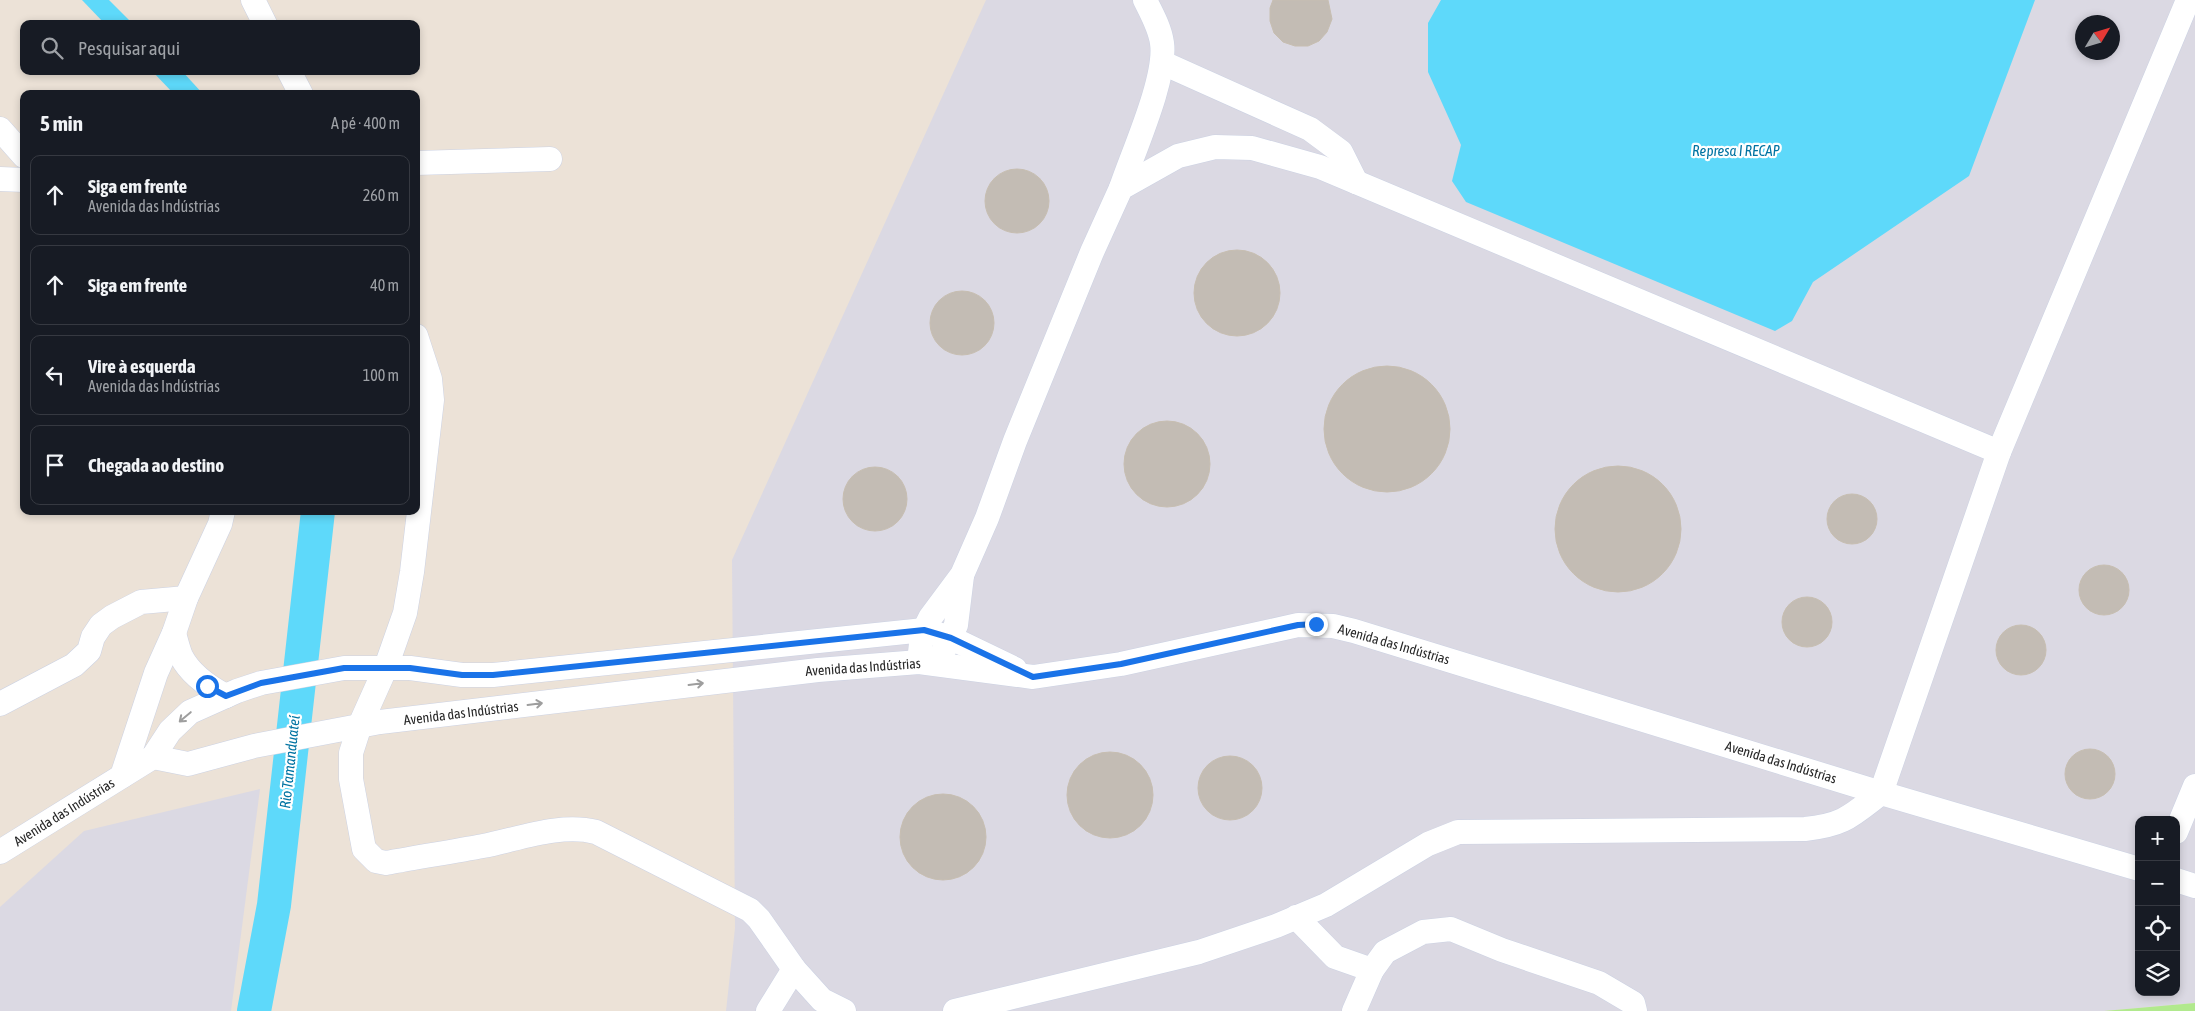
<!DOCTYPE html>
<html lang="pt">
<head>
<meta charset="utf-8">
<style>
  :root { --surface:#171b24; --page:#20242c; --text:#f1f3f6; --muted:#9ea1a6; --line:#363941 }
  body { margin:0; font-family:"Asap Condensed",sans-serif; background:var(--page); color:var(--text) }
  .controls { position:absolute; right:15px; bottom:15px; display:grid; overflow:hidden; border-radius:10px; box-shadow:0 2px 8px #0003 }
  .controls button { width:45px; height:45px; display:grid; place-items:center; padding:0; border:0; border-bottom:1px solid var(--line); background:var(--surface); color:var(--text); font:25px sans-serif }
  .compass { position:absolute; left:2075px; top:15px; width:45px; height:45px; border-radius:50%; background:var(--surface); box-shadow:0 2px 8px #0003; rotate:52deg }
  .stop { position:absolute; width:15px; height:15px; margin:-11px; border:4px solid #1a73e8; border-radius:50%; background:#fff }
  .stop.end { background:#1a73e8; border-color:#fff; box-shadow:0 1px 5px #0008 }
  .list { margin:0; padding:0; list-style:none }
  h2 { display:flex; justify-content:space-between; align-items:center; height:65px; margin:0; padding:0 20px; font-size:21px }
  h2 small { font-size:16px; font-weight:400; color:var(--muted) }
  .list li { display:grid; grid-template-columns:32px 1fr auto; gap:15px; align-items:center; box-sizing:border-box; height:80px; margin:0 10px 10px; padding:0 10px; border:1px solid var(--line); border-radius:10px }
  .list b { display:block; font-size:19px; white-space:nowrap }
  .list p { margin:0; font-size:16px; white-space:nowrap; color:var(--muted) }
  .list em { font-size:16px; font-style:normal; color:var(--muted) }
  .icon { flex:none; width:28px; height:28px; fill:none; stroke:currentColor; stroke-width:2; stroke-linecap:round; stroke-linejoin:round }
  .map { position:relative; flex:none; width:2195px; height:1011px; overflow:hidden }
  .search { position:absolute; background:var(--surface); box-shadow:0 2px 8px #0003; left:20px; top:20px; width:400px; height:55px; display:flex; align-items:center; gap:12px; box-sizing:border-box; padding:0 18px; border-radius:10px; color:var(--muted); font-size:19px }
  .panel { position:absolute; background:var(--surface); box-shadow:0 2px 8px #0003; left:20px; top:90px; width:400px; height:425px; border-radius:10px }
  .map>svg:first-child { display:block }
  .industrial { fill:#dbd9e3; fill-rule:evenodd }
  .green { fill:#b1e98d }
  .water { fill:#5ed9fa }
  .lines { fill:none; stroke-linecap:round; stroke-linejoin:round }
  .river { stroke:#5ed9fa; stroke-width:34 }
  .building { fill:#c3bcb4; stroke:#c7beb1 }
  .minor-casing { stroke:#ccd2e3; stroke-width:25 }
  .minor { stroke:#fff; stroke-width:24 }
  .oneway { stroke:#9e9e9e }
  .route { stroke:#1a73e8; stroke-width:6 }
  .labels { text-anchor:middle; stroke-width:4.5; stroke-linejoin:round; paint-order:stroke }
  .street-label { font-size:14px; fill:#282828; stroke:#fff }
  .water-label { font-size:15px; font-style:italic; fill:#0173a2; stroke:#fff }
</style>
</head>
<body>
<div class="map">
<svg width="2195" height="1011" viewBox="0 0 2195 1011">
  <rect width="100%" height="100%" fill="#ece2d7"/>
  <g class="industrial">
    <path d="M986,0h1209v1003l-91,8h-1378l9,-83 -3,-368zM2082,22h30v30h-30zM2139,820h37v172h-37z"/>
    <path d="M260,789l-29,222h-231v-104l84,-76z"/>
  </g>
  <path class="green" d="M2195,1003v8h-91z"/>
  <g class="water">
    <path d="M82,0h27l24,24h-28z"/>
    <path d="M1441,0h594l-66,176 -156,106 -21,39 -17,10 -309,-129 -14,-21 9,-36 -33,-73v-49z"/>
    <path d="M152,71h30l21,23h-29z"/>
  </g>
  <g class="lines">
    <path class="river" d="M254,1011l20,-106 44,-394"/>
  </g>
  <g class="building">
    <path d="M1273,0h55l4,19 -5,13 -8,9 -11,5h-13l-12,-4 -9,-9 -4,-12v-13z"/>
    <circle cx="1017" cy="201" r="32"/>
    <circle cx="1237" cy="293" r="43"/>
    <circle cx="962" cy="323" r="32"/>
    <circle cx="1387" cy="429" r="63"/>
    <circle cx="1167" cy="464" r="43"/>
    <circle cx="1618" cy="529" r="63"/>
    <circle cx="875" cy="499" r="32"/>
    <circle cx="1852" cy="519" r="25"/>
    <circle cx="2104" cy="590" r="25"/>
    <circle cx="1807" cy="622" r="25"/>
    <circle cx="2021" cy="650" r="25"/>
    <circle cx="2090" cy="774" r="25"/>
    <circle cx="1110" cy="795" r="43"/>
    <circle cx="1230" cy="788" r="32"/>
    <circle cx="943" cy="837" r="43"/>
  </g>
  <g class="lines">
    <g class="minor-casing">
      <g id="minor">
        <path d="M253,0l12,24"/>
        <path d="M1163,63l147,66 31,23 15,30"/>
        <path d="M289,71l12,23"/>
        <path d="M0,129l24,27"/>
        <path d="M416,163l134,-4"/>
        <path d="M0,179l24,1"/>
        <path d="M1121,188c12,-36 46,-110 41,-145 -2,-15 -10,-29 -17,-43"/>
        <path d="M416,336l14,43 2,21 -20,172 -7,41 -19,54 -26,58 -9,28v26l13,70 12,12 10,2c32,-6 65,-11 97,-17 36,-7 77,-23 113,-14l154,78 9,9 35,50 28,31 22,11"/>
        <path d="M1999,452l189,-452"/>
        <path d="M174,633c2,7 4,16 7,23 9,18 28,31 45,40"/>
        <path d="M943,652l13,-27 6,-49"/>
        <path d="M919,662l3,-28 8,-16 32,-43 25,-57 28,-77 77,-189 29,-64 57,-32 37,-9 37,1 68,19 679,285 -118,341c-30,23 -37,32 -76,36l-347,3 -30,12 -102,61 -50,21 -77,26 -244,59"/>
        <path d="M0,704l74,-39 15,-14 4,-14 8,-12 11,-8 29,-15 45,-4"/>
        <path d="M153,757l35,7 66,-18 126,-24 438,-52 101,-8 114,15 88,-13 177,-39 35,1 21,5 527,162 258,76"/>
        <path d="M122,776l34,-103 18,-40 12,-35 34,-74 3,-13"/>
        <path d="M2176,832l19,-46"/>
        <path d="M0,852l153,-95 17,-26 20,-19 47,-21 24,-8 83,-15h66l52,7h31l431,-45 27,8 64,31"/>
        <path d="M2176,880l19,6"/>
        <path d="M1296,917l39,40 37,13"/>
        <path d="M768,1011l26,-42"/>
        <path d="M1354,1011l18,-41 13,-18 38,-20 28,-3 51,21 97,33 34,20 2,8"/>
      </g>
    </g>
    <use href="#minor" class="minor"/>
  </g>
  <defs><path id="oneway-shaft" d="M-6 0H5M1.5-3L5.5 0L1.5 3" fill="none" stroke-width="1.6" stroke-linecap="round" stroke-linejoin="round" transform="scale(1.25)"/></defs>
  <g class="oneway">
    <use href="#oneway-shaft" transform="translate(696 684) rotate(-7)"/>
    <use href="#oneway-shaft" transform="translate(535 704) rotate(-7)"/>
    <use href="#oneway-shaft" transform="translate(185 717) rotate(140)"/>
  </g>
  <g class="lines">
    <path class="route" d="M207,686l19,10 35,-13 83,-15h66l52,7h31l431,-45 27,8 82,39 88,-13 177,-39 18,-1"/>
  </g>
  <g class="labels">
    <g class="street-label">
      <text transform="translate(1394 644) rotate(16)" y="5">Avenida das Indústrias</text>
      <text transform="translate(863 667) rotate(-4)" y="5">Avenida das Indústrias</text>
      <text transform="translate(461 713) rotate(-7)" y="5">Avenida das Indústrias</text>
      <text transform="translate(1781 762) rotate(17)" y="5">Avenida das Indústrias</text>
      <text transform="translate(64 812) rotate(-32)" y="5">Avenida das Indústrias</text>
    </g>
    <g class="water-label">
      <text x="1736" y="156">Represa I RECAP</text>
      <text transform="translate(290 762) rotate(-84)" y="5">Rio Tamanduateí</text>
    </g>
  </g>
</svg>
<div class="controls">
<button>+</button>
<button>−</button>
<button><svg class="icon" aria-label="locate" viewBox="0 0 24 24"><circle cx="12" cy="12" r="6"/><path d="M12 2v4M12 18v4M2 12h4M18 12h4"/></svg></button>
<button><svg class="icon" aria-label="layers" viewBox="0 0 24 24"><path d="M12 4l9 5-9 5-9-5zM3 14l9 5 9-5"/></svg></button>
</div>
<svg class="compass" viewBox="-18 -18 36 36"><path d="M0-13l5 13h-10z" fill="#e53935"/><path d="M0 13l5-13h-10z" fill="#9ea1a6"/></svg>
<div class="stop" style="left:207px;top:686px"></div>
<div class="stop end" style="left:1316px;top:624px"></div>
<div class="search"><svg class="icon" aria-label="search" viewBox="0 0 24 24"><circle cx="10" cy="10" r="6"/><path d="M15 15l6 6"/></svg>Pesquisar aqui</div>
<section class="panel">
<h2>5 min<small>A pé · 400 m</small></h2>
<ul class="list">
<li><svg class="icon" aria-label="ahead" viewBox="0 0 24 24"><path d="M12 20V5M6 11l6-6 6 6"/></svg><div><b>Siga em frente</b><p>Avenida das Indústrias</p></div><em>260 m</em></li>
<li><svg class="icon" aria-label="ahead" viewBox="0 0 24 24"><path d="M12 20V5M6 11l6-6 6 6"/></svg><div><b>Siga em frente</b></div><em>40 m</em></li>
<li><svg class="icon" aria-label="left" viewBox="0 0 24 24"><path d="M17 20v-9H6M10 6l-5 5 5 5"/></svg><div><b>Vire à esquerda</b><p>Avenida das Indústrias</p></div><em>100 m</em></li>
<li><svg class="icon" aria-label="arrive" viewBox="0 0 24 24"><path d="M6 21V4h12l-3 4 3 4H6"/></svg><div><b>Chegada ao destino</b></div></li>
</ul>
</section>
</div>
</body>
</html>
